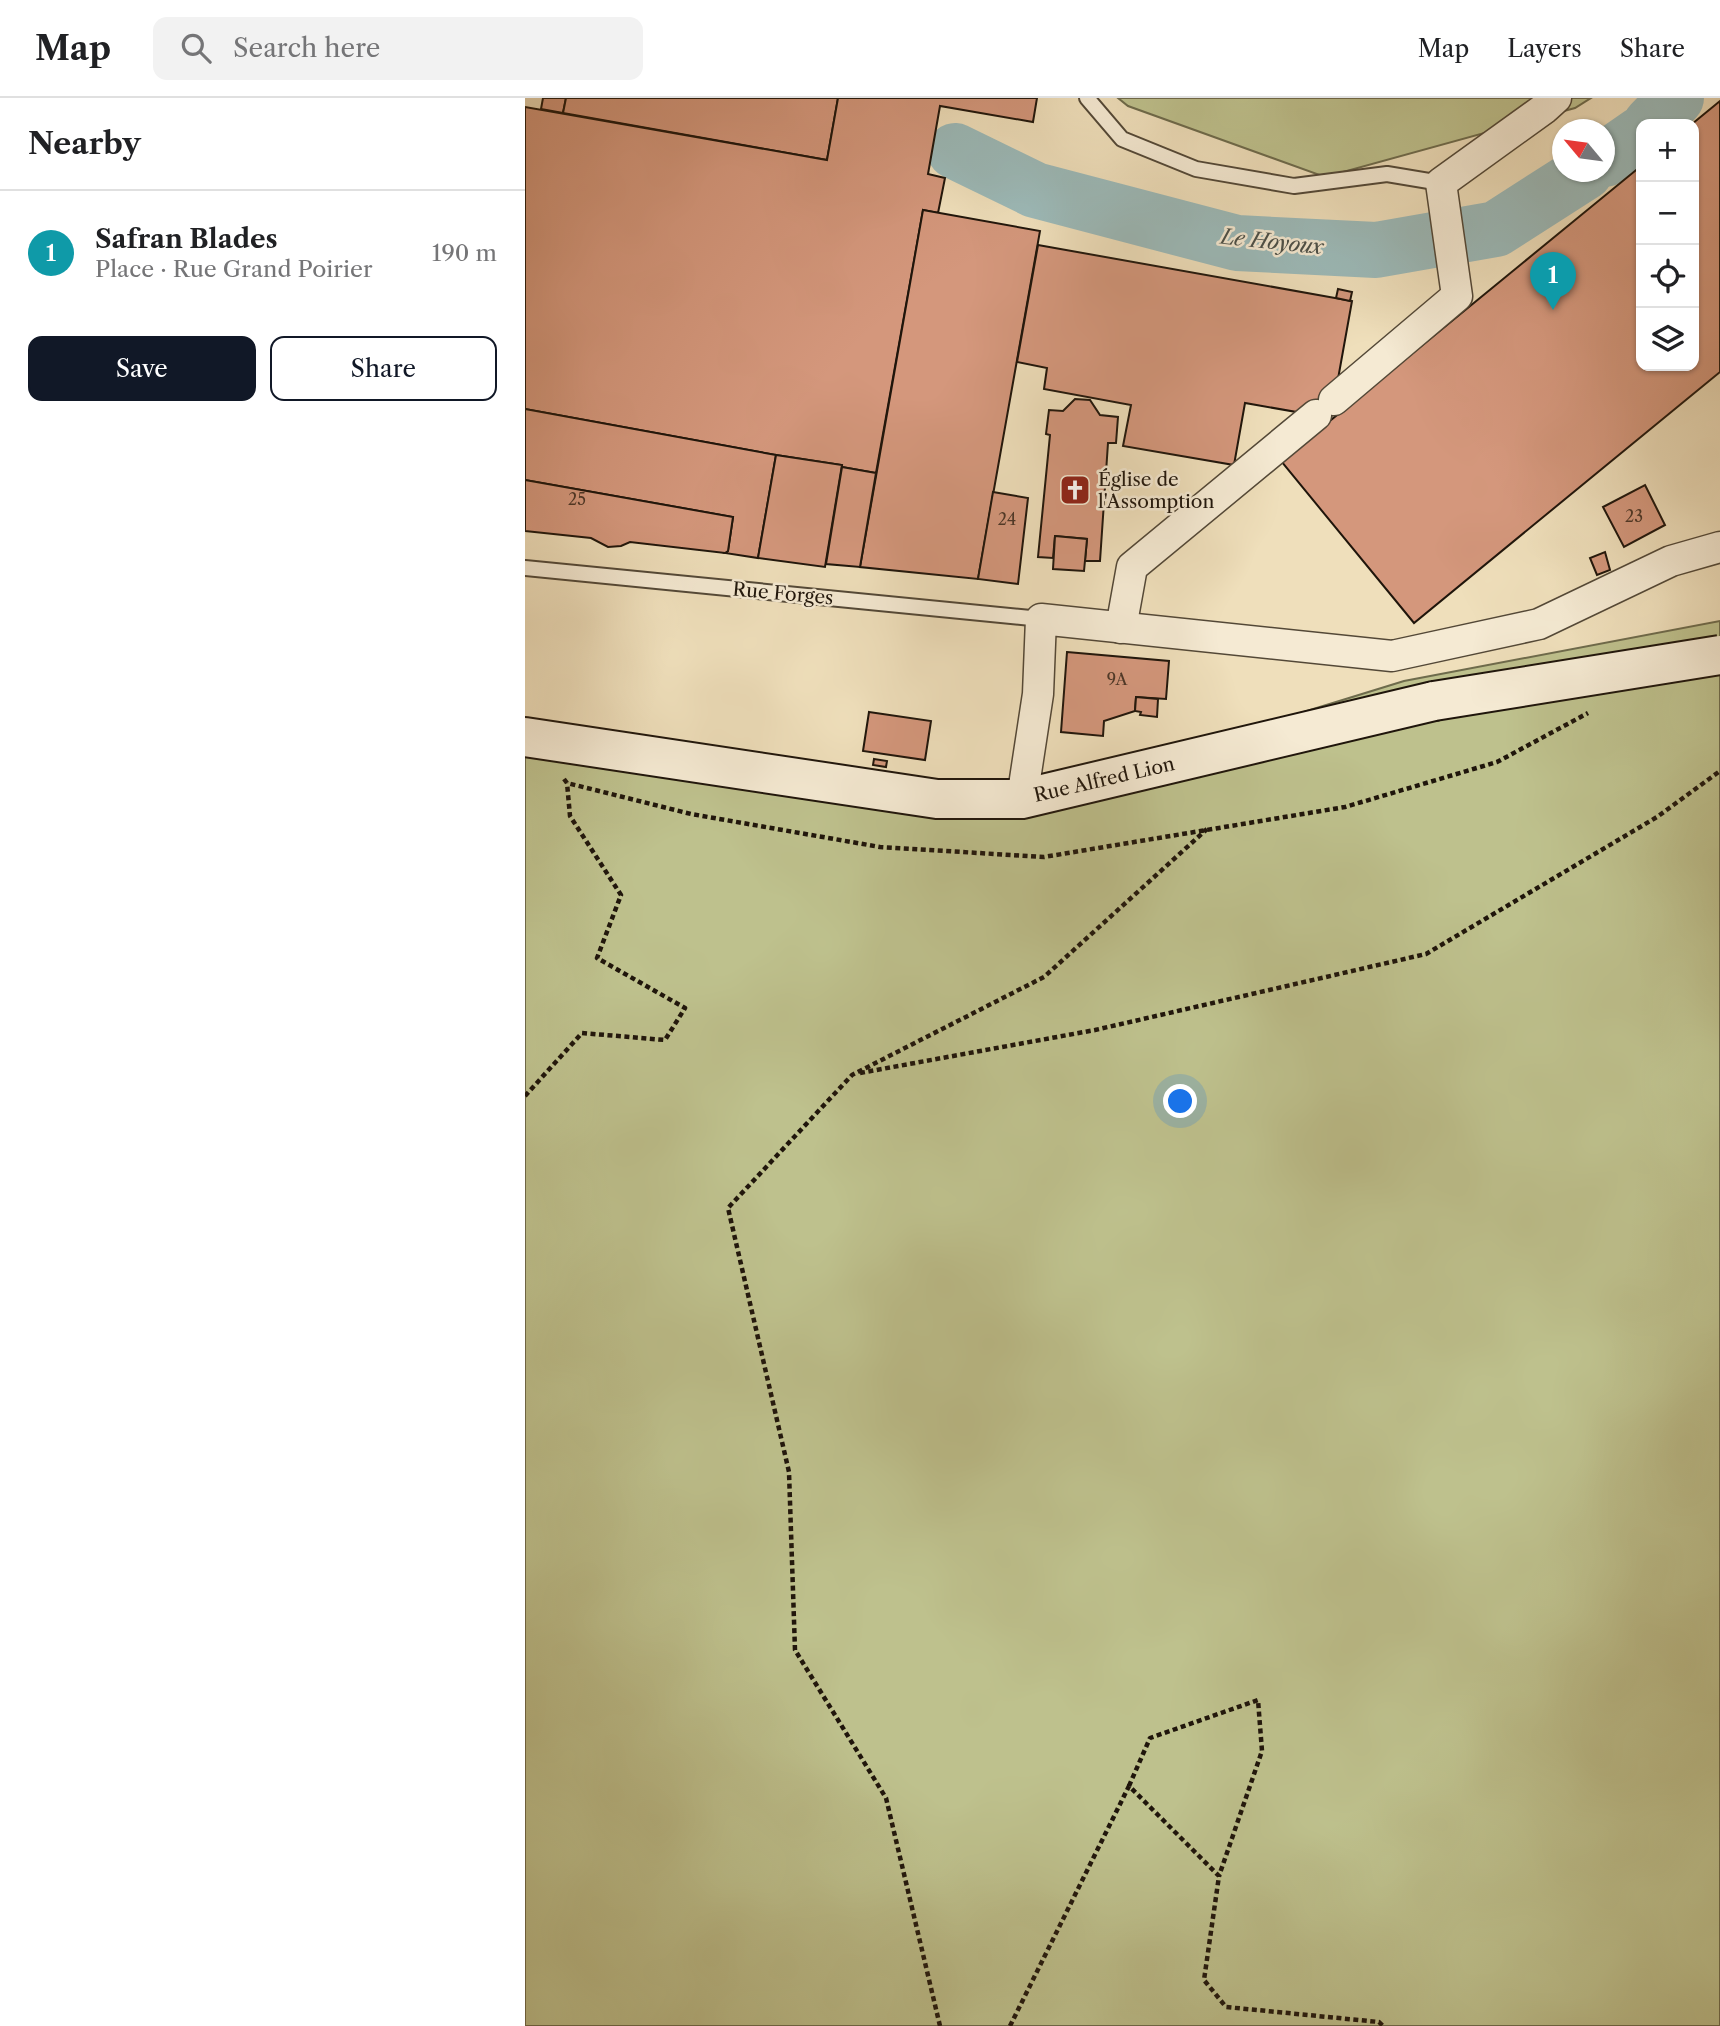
<!DOCTYPE html>
<html lang="en">
<head>
<meta charset="utf-8">
<style>
  :root { --surface:#fff; --page:#f2f2f2; --text:#202124; --muted:#757577; --line:#e0e0e0; --accent:#111827 }
  body { margin:0; font-family:"Libre Caslon Text",serif; background:var(--page); color:var(--text) }
  .controls { position:absolute; right:21px; top:21px; display:grid; overflow:hidden; border-radius:14px; box-shadow:0 2px 5px #0004 }
  .controls button { width:63px; height:63px; display:grid; place-items:center; padding:0; border:0; border-bottom:2px solid var(--line); background:var(--surface); color:var(--text); font:35px sans-serif }
  .compass { position:absolute; left:1027px; top:21px; width:63px; height:63px; border-radius:50%; background:var(--surface); box-shadow:0 2px 5px #0004; rotate:299deg }
  .you { position:absolute; left:656px; top:1004px; width:24px; height:24px; margin:-18px; border:5px solid #fff; border-radius:50%; background:#1a73e8; box-shadow:0 0 0 10px #1a73e833 }
  .badge { display:grid; place-items:center; width:46px; height:46px; border-radius:50%; background:var(--accent); color:#fff; font-size:23px; font-weight:700 }
  .pin { position:absolute; translate:-50% -58px; filter:drop-shadow(0 2px 4px #0008) }
  .pin::after { content:''; position:absolute; top:37px; width:24px; height:21px; background:inherit; clip-path:polygon(0 0,100% 0,50% 100%) }
  .list { margin:0; padding:0; list-style:none }
  h2 { display:flex; justify-content:space-between; align-items:center; height:91px; margin:0; padding:0 28px; font-size:30px }
  h2 small { font-size:23px; font-weight:400; color:var(--muted) }
  .list li { display:grid; grid-template-columns:46px 1fr auto; gap:21px; align-items:center; box-sizing:border-box; height:126px; padding:0 28px; border-top:2px solid var(--line) }
  .list b { display:block; font-size:26px; white-space:nowrap }
  .list p { margin:0; font-size:23px; white-space:nowrap; color:var(--muted) }
  .list em { font-size:23px; font-style:normal; color:var(--muted) }
  .actions { display:flex; gap:14px; padding:21px 28px }
  .actions a { flex:1; padding:16px 0; border:2px solid var(--accent); border-radius:14px; text-align:center; font-size:24px; color:var(--accent) }
  .actions .main { background:var(--accent); color:#fff }
  .icon { flex:none; width:38px; height:38px; fill:none; stroke:currentColor; stroke-width:2; stroke-linecap:round; stroke-linejoin:round }
  .map { position:relative; flex:none; width:1195px; height:1928px; overflow:hidden }
  header { display:flex; align-items:center; gap:42px; box-sizing:border-box; height:98px; padding:0 35px; background:var(--surface); border-bottom:2px solid var(--line) }
  header strong { font-size:33px }
  nav { display:flex; gap:38px; margin-inline-start:auto; font-size:24px }
  .search { width:490px; height:63px; background:var(--page); display:flex; align-items:center; gap:18px; box-sizing:border-box; padding:0 24px; border-radius:14px; color:var(--muted); font-size:26px }
  main { display:flex }
  aside { flex:1; background:var(--surface) }
  .map>svg:first-child { display:block }
  .green { fill:#bec18d; stroke:#6e6b4c; stroke-width:2 }
  .lines { fill:none; stroke-linecap:round; stroke-linejoin:round }
  .river { stroke:#9cbab9; stroke-width:56 }
  .building { fill:#d4977c; stroke:#1f150b; stroke-width:2 }
  .lane-casing { stroke:#534837; stroke-width:18 }
  .street-casing { stroke:#534837; stroke-width:33 }
  .secondary-casing { stroke:#1f150b; stroke-width:42 }
  .path { stroke:#1f150b; stroke-width:4.5; stroke-dasharray:5 3.5; stroke-linecap:butt }
  .lane { stroke:#f5ead3; stroke-width:14 }
  .street { stroke:#f5ead3; stroke-width:30 }
  .secondary { stroke:#f5ead3; stroke-width:38 }
  .secondary-bridge-casing { stroke:#1f150b; stroke-width:42; stroke-linecap:butt }
  .secondary-bridge { stroke:#f5ead3; stroke-width:38 }
  .labels { text-anchor:middle; stroke-width:5; stroke-linejoin:round; paint-order:stroke }
  .number-label { font-size:16px; fill:#4c3627 }
  .poi-label { font-size:19px; fill:#1f150b; stroke:#f5ead3; text-anchor:start }
  .street-label { font-size:19px; fill:#1f150b; stroke:#f5ead3 }
  .water-label { font-size:21px; font-style:italic; fill:#4b4f48; stroke:#f5ead3 }
</style>
</head>
<body>
<header>
<strong>Map</strong>
<div class="search"><svg class="icon" aria-label="search" viewBox="0 0 24 24"><circle cx="10" cy="10" r="6"/><path d="M15 15l6 6"/></svg>Search here</div>
<nav><a>Map</a><a>Layers</a><a>Share</a></nav>
</header>
<main>
<aside>
<h2>Nearby<small></small></h2>
<ul class="list">
<li><span class="badge" style="background:#0f9aa8">1</span><div><b>Safran Blades</b><p>Place · Rue Grand Poirier</p></div><em>190 m</em></li>
</ul>
<div class="actions"><a class="main">Save</a><a>Share</a></div>
</aside>
<div class="map">
<svg width="1195" height="1928" viewBox="0 0 1195 1928">
  <rect width="100%" height="100%" fill="#efdfbb"/>
  <filter id="stains"><feTurbulence type="fractalNoise" baseFrequency=".00286" numOctaves="4"/><feColorMatrix values="0 0 0 0 .2 0 0 0 0 .09 0 0 0 0 .02 0 0 0 .5 -.17"/></filter>
  <radialGradient id="worn" r=".72"><stop offset=".6" stop-color="#630" stop-opacity="0"/><stop offset="1" stop-color="#630" stop-opacity=".3"/></radialGradient>
  <g class="green">
    <path d="M593,0h473l-16,10 -250,69 -197,-71z"/>
    <path d="M1195,523v1405h-1195v-1289l497,62 382,-118z"/>
  </g>
  <g class="lines">
    <g class="river">
      <path d="M1126,26l25,-26"/>
      <path d="M430,53l80,39 202,53 139,7 120,-21 89,-57"/>
      <path d="M1080,61l36,-25"/>
    </g>
  </g>
  <g class="building">
    <path d="M18,0h23l-3,15 -22,-4z"/>
    <path d="M41,0h272l-11,62 -264,-47z"/>
    <path d="M313,0h199l-4,24 -93,-16 -12,68 17,4 -7,35 -15,-3 -47,263 -34,-6v-2l-66,-10 -251,-46v-302l302,53z"/>
    <path d="M1195,3v271l-306,251 -133,-162 360,-295v200h53v-242h-2z"/>
    <path d="M398,112l117,21 -62,348 -118,-12z"/>
    <path d="M513,147l314,56 -21,117 -86,-15 -11,62 -111,-19 8,-41 -87,-16 3,-21 -30,-6z"/>
    <path d="M813,191l14,3 -2,9 -14,-3z"/>
    <path d="M550,301l15,1 10,15 18,2 -2,26h-8l-8,118h-15l2,-22 -32,-3 -2,22 -15,-1 12,-122 -4,-1 3,-24 14,1z"/>
    <path d="M0,311l251,46 -18,103 -33,-5 3,-2 5,-34 -208,-37z"/>
    <path d="M251,357l66,10 -17,102 -67,-9z"/>
    <path d="M317,369l34,6 -16,94 -34,-3z"/>
    <path d="M0,382l208,37 -5,34 -3,2 -95,-11 -9,4 -13,1 -17,-9 -66,-7z"/>
    <path d="M1120,387l20,40 -41,22 -21,-40z"/>
    <path d="M468,394l35,6 -10,86 -40,-5z"/>
    <path d="M530,438l32,3 -3,32 -31,-2z"/>
    <path d="M1080,454l5,18 -13,5 -7,-17z"/>
    <path d="M542,554l102,9 -3,38 -30,-2 -1,14 -31,10 -1,15 -42,-4z"/>
    <path d="M611,599l22,2 -1,18 -17,-2 1,-3 -6,-1z"/>
    <path d="M344,614l62,9 -6,39 -62,-9z"/>
    <path d="M349,661l13,2 -1,6 -13,-2z"/>
  </g>
  <g class="lines">
    <g class="lane-casing">
      <g id="lane">
        <path d="M562,0l35,41 74,30 98,17 93,-12 54,9"/>
        <path d="M0,470l516,51"/>
      </g>
    </g>
    <g class="street-casing">
      <g id="street">
        <path d="M809,302l123,-104 -16,-113 104,-75 11,-10"/>
        <path d="M596,530l11,-61 184,-152"/>
        <path d="M497,701l16,-105 3,-75 351,37 147,-32 132,-63 49,-14"/>
      </g>
    </g>
    <g class="secondary-casing">
      <path id="secondary" d="M0,639l412,62h85l412,-98"/>
    </g>
    <g class="path">
      <path d="M39,681l3,4 124,31 189,33 164,10 301,-50 152,-45 91,-49"/>
      <path d="M335,975l235,-43 331,-76 231,-137 63,-46"/>
      <path d="M0,998l57,-63 83,7 20,-32 -88,-50 24,-63 -51,-79 -3,-33"/>
      <path d="M604,1688l21,-48 108,-38 4,51 -43,125"/>
      <path d="M415,1928l-54,-228 -91,-148 -6,-178 -61,-264 124,-133 192,-98 163,-148"/>
      <path d="M485,1928l119,-240 90,90 -15,104 22,27 153,15 4,4"/>
    </g>
    <use href="#lane" class="lane"/>
    <use href="#street" class="street"/>
    <use href="#secondary" class="secondary"/>
    <g class="secondary-bridge-casing">
      <path id="secondary-bridge" d="M909,603l286,-46"/>
    </g>
    <use href="#secondary-bridge" class="secondary-bridge"/>
  </g>
  <defs>
    <g id="church-square" transform="scale(1.575)"><rect x="-9" y="-9" width="18" height="18" rx="4" fill="#8f2418" stroke="#f5ead3"/><path d="M-1.2-6h2.4v3.5h3.3v2.4h-3.3V6h-2.4V-.1h-3.3v-2.4h3.3Z" fill="#fff"/></g>
  </defs>
  <g fill-rule="evenodd">
    <use href="#church-square" x="550" y="392"/>
  </g>
  <g class="labels">
    <g class="number-label">
      <text x="52" y="407">25</text>
      <text x="1109" y="424">23</text>
      <text x="482" y="427">24</text>
      <text x="592" y="587">9A</text>
    </g>
    <g class="poi-label">
      <text x="573" y="388">Église de<tspan x="573" dy="22">l'Assomption</tspan></text>
    </g>
    <g class="street-label">
      <text transform="translate(258 495) rotate(5)" y="7">Rue Forges</text>
      <text transform="translate(579 681) rotate(-13)" y="7">Rue Alfred Lion</text>
    </g>
    <g class="water-label">
      <text transform="translate(747 144) rotate(6)" y="7">Le Hoyoux</text>
    </g>
  </g>
  <rect width="100%" height="100%" filter="url(#stains)"/>
  <rect width="100%" height="100%" fill="url(#worn)"/>
</svg>
<div class="controls">
<button>+</button>
<button>−</button>
<button><svg class="icon" aria-label="locate" viewBox="0 0 24 24"><circle cx="12" cy="12" r="6"/><path d="M12 2v4M12 18v4M2 12h4M18 12h4"/></svg></button>
<button><svg class="icon" aria-label="layers" viewBox="0 0 24 24"><path d="M12 4l9 5-9 5-9-5zM3 14l9 5 9-5"/></svg></button>
</div>
<svg class="compass" viewBox="-18 -18 36 36"><path d="M0-13l5 13h-10z" fill="#e53935"/><path d="M0 13l5-13h-10z" fill="#757577"/></svg>
<div class="you"></div>
<div class="pin badge" style="left:1028px;top:212px;background:#0f9aa8">1</div>
</div>
</main>
</body>
</html>
